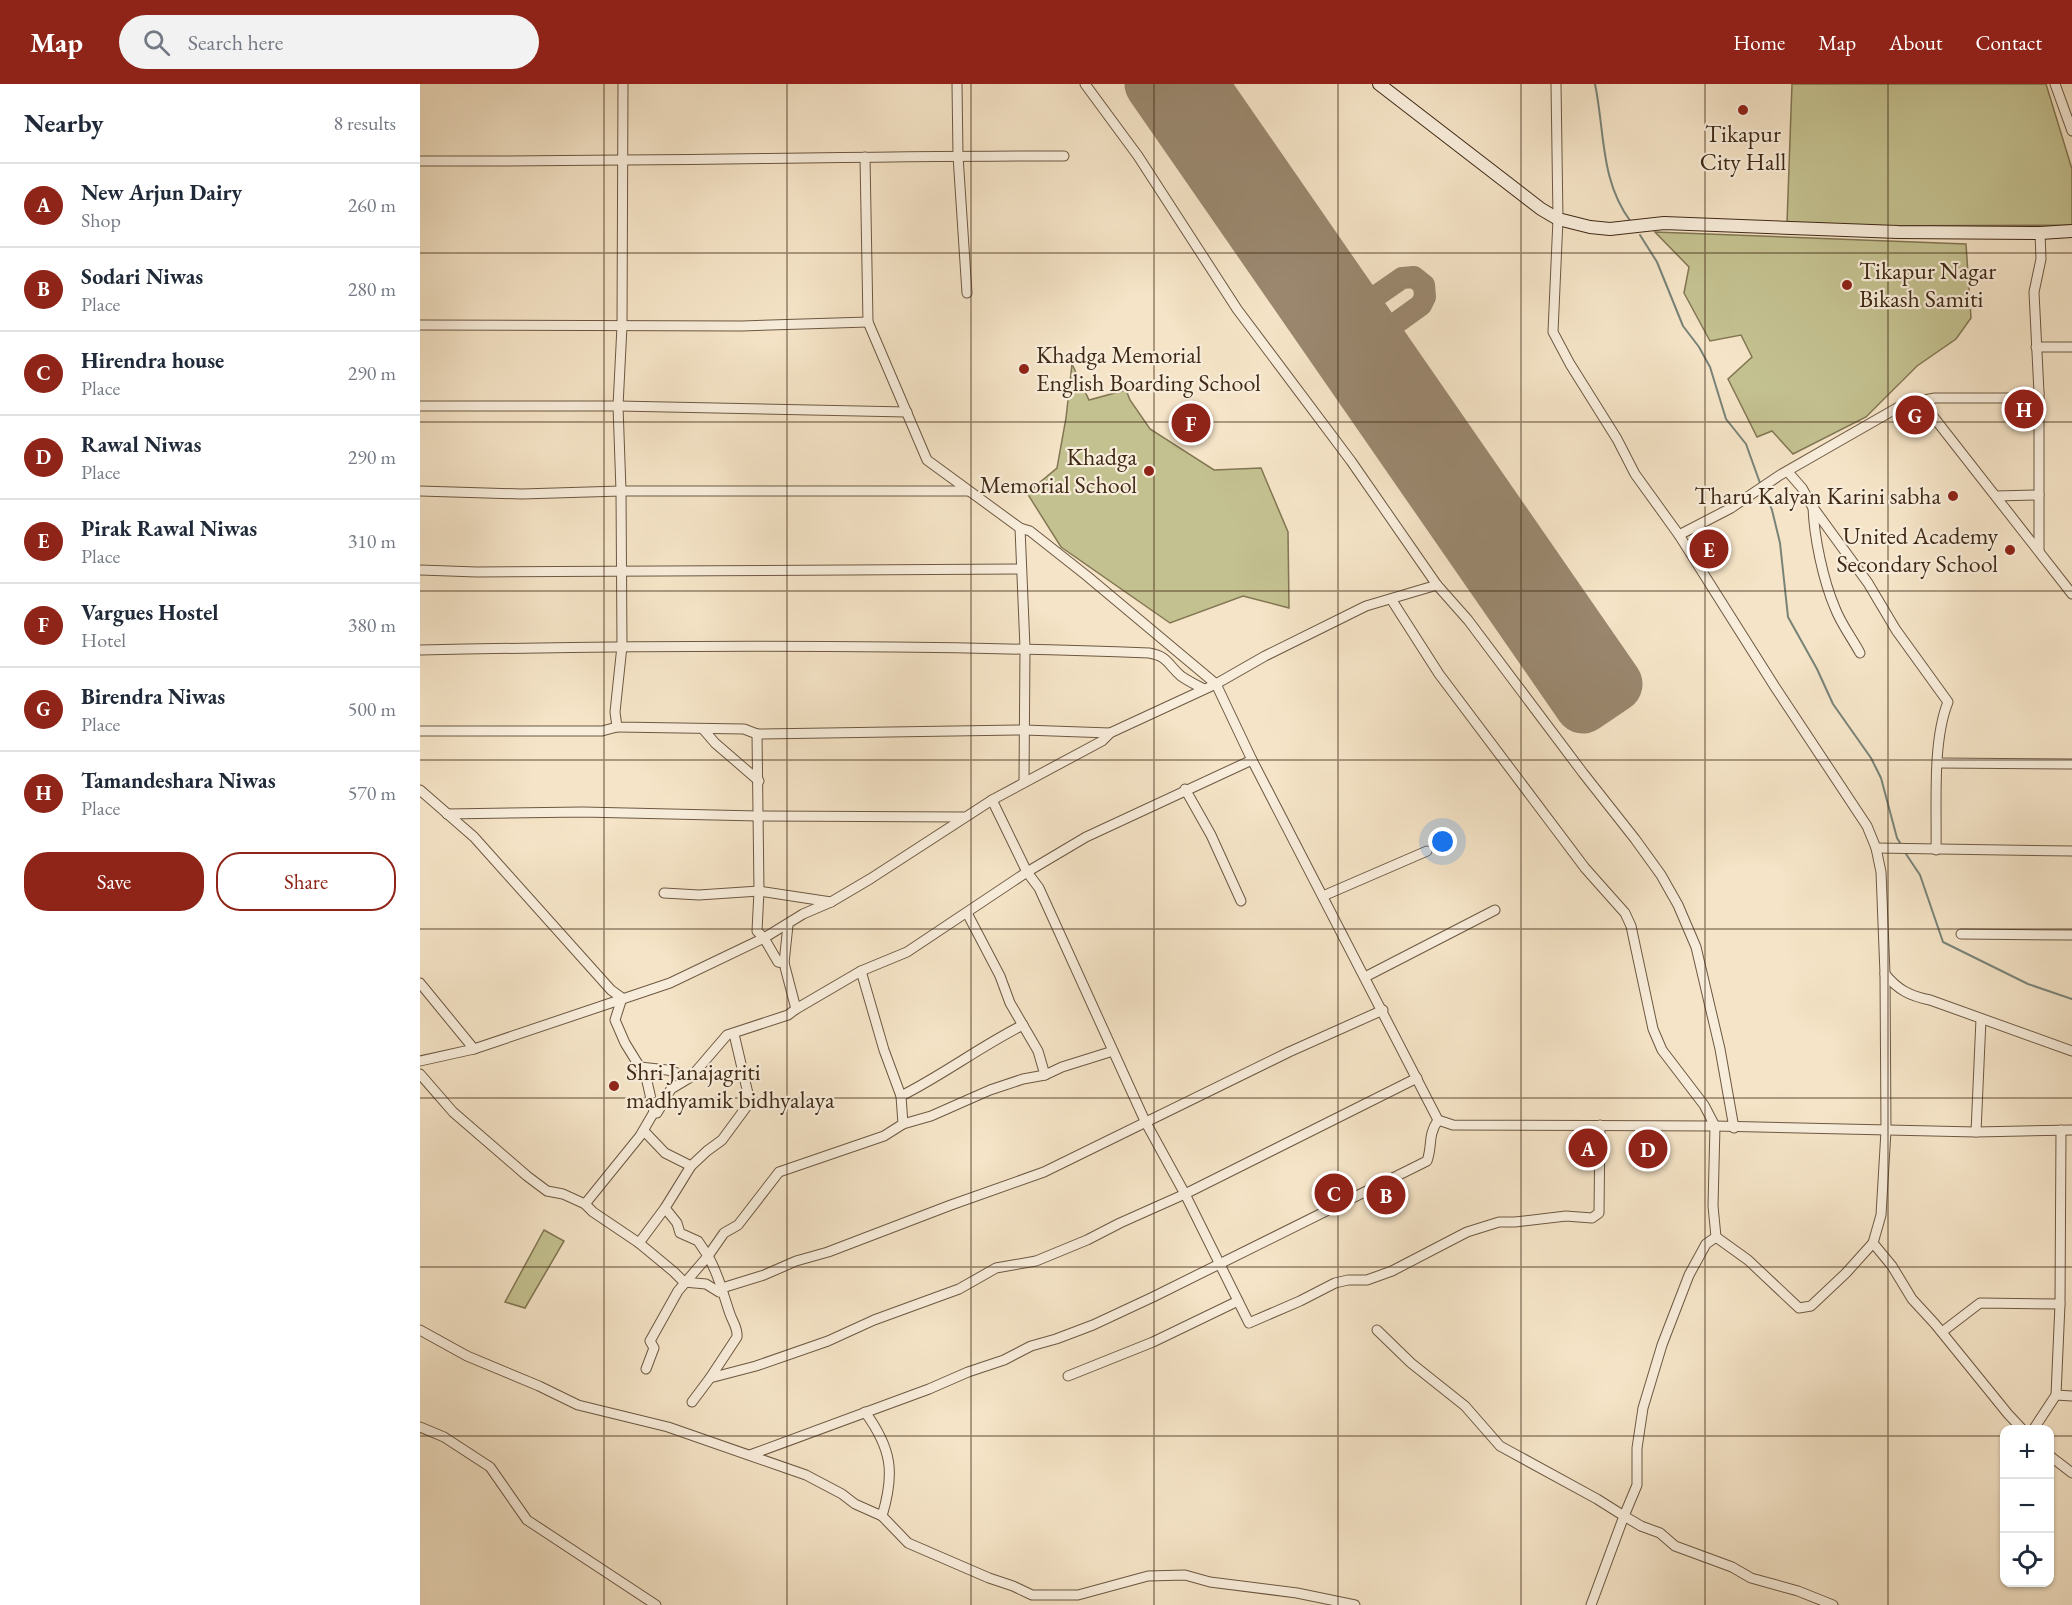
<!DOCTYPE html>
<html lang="en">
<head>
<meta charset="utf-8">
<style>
  :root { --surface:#fff; --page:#f2f2f3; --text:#1f2937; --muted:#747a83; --line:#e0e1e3; --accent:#8f2418 }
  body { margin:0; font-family:"EB Garamond",serif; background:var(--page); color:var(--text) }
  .controls { position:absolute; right:18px; bottom:18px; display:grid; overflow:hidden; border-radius:12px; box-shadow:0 2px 4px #0004 }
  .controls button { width:54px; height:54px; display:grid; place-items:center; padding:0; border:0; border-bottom:2px solid var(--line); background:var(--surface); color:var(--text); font:30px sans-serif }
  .you { position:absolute; left:1023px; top:758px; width:21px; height:21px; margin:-15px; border:4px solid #fff; border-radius:50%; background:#1a73e8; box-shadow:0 0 0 9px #1a73e833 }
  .badge { display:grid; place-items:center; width:39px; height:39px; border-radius:50%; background:var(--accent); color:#fff; font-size:20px; font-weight:700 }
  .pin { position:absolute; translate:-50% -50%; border:3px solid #fff; box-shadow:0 2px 6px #0006 }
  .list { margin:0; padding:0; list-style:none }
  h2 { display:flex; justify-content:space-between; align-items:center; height:78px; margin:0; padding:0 24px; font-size:26px }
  h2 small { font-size:20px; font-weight:400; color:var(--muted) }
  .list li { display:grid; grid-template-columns:39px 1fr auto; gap:18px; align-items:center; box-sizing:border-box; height:84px; padding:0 24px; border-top:2px solid var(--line) }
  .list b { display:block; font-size:22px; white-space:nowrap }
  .list p { margin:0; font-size:20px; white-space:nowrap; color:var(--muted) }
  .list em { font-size:20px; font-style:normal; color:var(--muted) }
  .actions { display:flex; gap:12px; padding:18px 24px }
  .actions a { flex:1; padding:14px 0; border:2px solid var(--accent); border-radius:24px; text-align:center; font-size:21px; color:var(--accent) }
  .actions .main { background:var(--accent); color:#fff }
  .icon { flex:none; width:33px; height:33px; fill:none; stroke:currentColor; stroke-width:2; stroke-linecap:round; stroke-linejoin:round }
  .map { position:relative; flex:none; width:1652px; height:1521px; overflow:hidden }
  header { display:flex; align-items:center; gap:36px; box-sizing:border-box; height:84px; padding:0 30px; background:var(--accent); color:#fff }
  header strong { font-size:28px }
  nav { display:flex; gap:33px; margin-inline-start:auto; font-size:21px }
  .search { width:420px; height:54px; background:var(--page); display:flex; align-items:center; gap:15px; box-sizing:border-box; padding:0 21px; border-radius:33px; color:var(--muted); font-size:22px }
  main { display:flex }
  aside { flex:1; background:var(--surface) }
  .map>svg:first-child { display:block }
  .green { fill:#c4c190; stroke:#827653; stroke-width:1.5 }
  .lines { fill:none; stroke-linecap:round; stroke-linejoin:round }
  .stream { stroke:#788378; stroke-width:2 }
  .taxiway { stroke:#9a876e; stroke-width:22 }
  .runway { stroke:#9a876e; stroke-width:57 }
  .street-casing { stroke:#6d5842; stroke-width:11 }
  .secondary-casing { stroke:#402a16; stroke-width:14 }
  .street { stroke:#f8eddb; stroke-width:9 }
  .secondary { stroke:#f8eddb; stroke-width:12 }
  .grid { fill:none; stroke:#402a16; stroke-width:1.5; stroke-opacity:0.55 }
  .poi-dot { fill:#8f2418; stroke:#f8eddb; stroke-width:2 }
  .labels { text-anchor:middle; stroke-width:4.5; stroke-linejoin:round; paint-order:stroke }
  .poi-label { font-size:24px; fill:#402a16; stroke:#f8eddb; text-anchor:start }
</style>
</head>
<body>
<header>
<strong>Map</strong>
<div class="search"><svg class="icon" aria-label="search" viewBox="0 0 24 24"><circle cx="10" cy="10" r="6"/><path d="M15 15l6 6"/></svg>Search here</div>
<nav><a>Home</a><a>Map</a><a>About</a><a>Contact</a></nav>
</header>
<main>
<aside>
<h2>Nearby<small>8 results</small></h2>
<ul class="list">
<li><span class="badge">A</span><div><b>New Arjun Dairy</b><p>Shop</p></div><em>260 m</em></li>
<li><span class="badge">B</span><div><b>Sodari Niwas</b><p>Place</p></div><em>280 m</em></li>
<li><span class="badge">C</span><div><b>Hirendra house</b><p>Place</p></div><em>290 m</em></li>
<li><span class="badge">D</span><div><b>Rawal Niwas</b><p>Place</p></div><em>290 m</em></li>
<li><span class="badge">E</span><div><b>Pirak Rawal Niwas</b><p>Place</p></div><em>310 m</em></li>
<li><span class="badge">F</span><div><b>Vargues Hostel</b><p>Hotel</p></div><em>380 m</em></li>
<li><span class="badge">G</span><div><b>Birendra Niwas</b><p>Place</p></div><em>500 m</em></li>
<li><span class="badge">H</span><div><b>Tamandeshara Niwas</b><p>Place</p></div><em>570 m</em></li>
</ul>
<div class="actions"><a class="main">Save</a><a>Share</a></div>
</aside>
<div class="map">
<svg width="1652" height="1521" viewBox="0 0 1652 1521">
  <rect width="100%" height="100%" fill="#f5e4c7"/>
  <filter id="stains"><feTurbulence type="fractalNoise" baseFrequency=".00333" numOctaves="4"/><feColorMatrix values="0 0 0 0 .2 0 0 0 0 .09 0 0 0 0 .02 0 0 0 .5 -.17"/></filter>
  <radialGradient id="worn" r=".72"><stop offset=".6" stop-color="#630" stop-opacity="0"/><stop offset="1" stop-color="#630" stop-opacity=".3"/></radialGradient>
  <g class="green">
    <path d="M1372,0h254l26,85v56l-206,1 -79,-3z"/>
    <path d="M1235,148l311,12 5,74 -15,21 -39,27 -51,51 -73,37 -21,-23 -15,6 -29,-58 24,-22 -11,-22 -31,6 -26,-48 5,-26z"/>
    <path d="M652,280l17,36 37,-10 4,10 20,29 64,41 47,-2 27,64 1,76 -46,-12 -73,27 -109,-76 -34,-54 30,-25 9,-50z"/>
    <path d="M124,1146l20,11 -39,67 -20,-6z"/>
  </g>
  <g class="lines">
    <g class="stream">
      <path d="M1175,0c10,48 5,97 36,138"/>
      <path d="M1220,151l17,27 26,64 16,21 11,20 16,52 20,25 14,39"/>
      <path d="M1345,408l7,18 8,33 8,74 29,52 16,35 38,54 10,20 16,60 5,8"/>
      <path d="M1486,770l14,21 23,67 85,42 44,15"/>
    </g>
    <path class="taxiway" d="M920,237l62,-43 12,-1 10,8 1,12 -4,8 -61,44"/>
    <path class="runway" d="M733,0l430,621 31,-21 -415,-600"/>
    <g class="street-casing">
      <g id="street">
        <path d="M203,0l-1,242 -4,80 3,85 1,155 -7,66 2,15 127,2 13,5 2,157 -2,40 7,7 14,24 6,1 12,46"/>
        <path d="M537,0l1,72 9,137"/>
        <path d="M665,0l53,72 99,153 114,152 86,124 31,35 115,153 52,66 26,36 17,30 18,42 24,102 14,79"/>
        <path d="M1136,0l2,135 -5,113 17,32 47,75 18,35 44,61 96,152 92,139 9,22 5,24 4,102 1,157 -5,84 -8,28 19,23 20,33 23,25 73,90 15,16"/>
        <path d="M1635,0l17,47"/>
        <path d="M445,73l3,165 59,138 93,68 5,120 -1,133"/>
        <path d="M0,77c215,1 429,-5 644,-5"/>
        <path d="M0,241l322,1 126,-4"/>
        <path d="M1616,263h36"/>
        <path d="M1501,317l151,193"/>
        <path d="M0,322h198l289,6"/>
        <path d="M1368,388l14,16 10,18 56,77 28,47 52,72c-16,40 -11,103 -12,148"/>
        <path d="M0,407l102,3 99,-3h347"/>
        <path d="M1576,412l43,-1"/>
        <path d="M1393,423c1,30 10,73 22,101 6,16 17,30 25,45"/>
        <path d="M600,444l10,3 57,45 129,108 36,76 186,360 15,5 262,1 261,6 96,-2"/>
        <path d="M1259,451l52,-27 49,-33 124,-71 31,-6h73l31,-5"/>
        <path d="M1619,466v-157l-5,-101 7,-33 -1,-26"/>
        <path d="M0,486l57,2 543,-3"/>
        <path d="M971,515l48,75 146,194 40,45 6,13 22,103 9,21 42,55 11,21 -2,80 3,31 32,23 51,48 12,-2 35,-33 27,-30"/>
        <path d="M0,566c243,-5 486,-6 729,3 19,3 19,12 32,23 7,5 15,9 23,13"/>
        <path d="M283,645l12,14 44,38"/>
        <path d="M0,647h182l15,-4"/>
        <path d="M337,650l267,-4 86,3"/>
        <path d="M1518,679l134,1"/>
        <path d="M765,705l26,46 30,66"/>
        <path d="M0,706l54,47 137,153 11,8 -7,22 10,23 21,34 8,35 -14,24 -55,68"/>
        <path d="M572,716l35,72 59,-35 166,-77"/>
        <path d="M27,730l136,-2 175,4 205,1"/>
        <path d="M1456,764l196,3"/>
        <path d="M244,809l35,2 60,-4 72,11"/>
        <path d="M903,812l104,-45"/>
        <path d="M547,829l33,63 10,27 28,48 7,24"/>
        <path d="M1541,850l111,1"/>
        <path d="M364,879l4,-38"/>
        <path d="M1465,890c13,16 25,22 45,26l142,51"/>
        <path d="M945,893l130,-67"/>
        <path d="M0,899l54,66"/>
        <path d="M0,977l54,-12 196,-66 94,-45 39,-24 28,-12 39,-23 122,-79 110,-59 8,-8 106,-49 49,-28 101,-50 71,-21"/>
        <path d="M220,983l27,3 24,7 36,-42 61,-20 8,-6 65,-38 46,-19 120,-80 12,16 106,233 40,73 64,129 51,-22 35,-18 13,-3h19l25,-9 75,-39 32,-10h16l51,-6 26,2 7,-5 1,-88"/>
        <path d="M0,990l33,38 74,64 20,15 16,3 22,10 8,8 46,31 35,29 10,10 22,2 13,8 3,-4 42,-13 32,-14 32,-9 123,-47 93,-33 245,-120 94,-42"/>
        <path d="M481,1012c42,-21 80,-50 122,-71"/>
        <path d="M234,1028l3,1 14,-24 20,-12"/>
        <path d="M483,1040l28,-8 59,-26 33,-11 22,-4 17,-8 51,-16"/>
        <path d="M224,1047l21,22 26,13 16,-15 15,-11 28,-38 -16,-68"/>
        <path d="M1556,1048l5,-113"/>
        <path d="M245,1124l12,15 3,10 18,8 10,15 16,-23 14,-8 41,-53 105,-36 19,-12 -2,-28 -17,-46 -23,-79"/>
        <path d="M1296,1153l-10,7 -17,31 -27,70 -19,63 -6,40v37l-13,31 17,10 19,7 15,13 57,21 19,11 47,13 35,14"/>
        <path d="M219,1159l26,-35 26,-42"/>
        <path d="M0,1246l47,26 72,30 39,19 90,22 138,48 36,19 13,10 27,12c13,-43 10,-67 -17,-104"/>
        <path d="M957,1246l34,33 54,43 35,40 97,53 27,17 -33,89"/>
        <path d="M1522,1248l38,-29 80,1"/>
        <path d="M226,1285l8,-21 -4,-7 28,-50 30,-35c11,19 15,38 22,58 3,9 8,14 7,23l-27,41"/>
        <path d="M648,1292l85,-34 85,-41"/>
        <path d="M1636,1311l16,1"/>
        <path d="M272,1318l18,-24 46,-12 72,-25 46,-21 85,-31 37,-21 40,-7 51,-21 33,-17 65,-29 232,-116"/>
        <path d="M0,1343l24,10 46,30 37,53 129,85"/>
        <path d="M1613,1346l23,-35 4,-91 1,-174"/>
        <path d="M330,1371l179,-66 39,-17 36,-12 27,-14 25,-7 37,-14 60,-28 274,-136c6,-17 0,-24 11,-41"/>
        <path d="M1630,1372l22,17"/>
        <path d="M462,1432l26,27 81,35 24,8 19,9h46l70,-19 37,-1 25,7 87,11 58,12"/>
      </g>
    </g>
    <g class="secondary-casing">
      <path id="secondary" d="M959,0l162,125 17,10 32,8 20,2 54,-6 234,9 142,1 32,-2"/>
    </g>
    <use href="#street" class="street"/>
    <use href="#secondary" class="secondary"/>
  </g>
  <path class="grid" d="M184,0v1521M367,0v1521M551,0v1521M734,0v1521M918,0v1521M1101,0v1521M1285,0v1521M1468,0v1521M0,169h1652M0,338h1652M0,507h1652M0,676h1652M0,845h1652M0,1014h1652M0,1183h1652M0,1352h1584M1630,1352h22"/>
  <g class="poi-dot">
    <circle cx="1323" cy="26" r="6"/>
    <circle cx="1427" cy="201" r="6"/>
    <circle cx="604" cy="285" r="6"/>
    <circle cx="729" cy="387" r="6"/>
    <circle cx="1533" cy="412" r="6"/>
    <circle cx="1590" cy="466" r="6"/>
    <circle cx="194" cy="1002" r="6"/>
  </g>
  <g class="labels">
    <g class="poi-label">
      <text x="1323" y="58" text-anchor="middle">Tikapur<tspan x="1323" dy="28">City Hall</tspan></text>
      <text x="1439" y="195">Tikapur Nagar<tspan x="1439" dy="28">Bikash Samiti</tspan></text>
      <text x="616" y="279">Khadga Memorial<tspan x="616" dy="28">English Boarding School</tspan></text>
      <text x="717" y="381" text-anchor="end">Khadga<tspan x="717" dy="28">Memorial School</tspan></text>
      <text x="1521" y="420" text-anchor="end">Tharu Kalyan Karini sabha</text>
      <text x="1578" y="460" text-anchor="end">United Academy<tspan x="1578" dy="28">Secondary School</tspan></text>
      <text x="206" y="996">Shri Janajagriti<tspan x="206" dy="28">madhyamik bidhyalaya</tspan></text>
    </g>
  </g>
  <rect width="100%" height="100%" filter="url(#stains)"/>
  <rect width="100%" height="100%" fill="url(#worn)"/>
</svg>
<div class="controls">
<button>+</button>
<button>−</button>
<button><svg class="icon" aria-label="locate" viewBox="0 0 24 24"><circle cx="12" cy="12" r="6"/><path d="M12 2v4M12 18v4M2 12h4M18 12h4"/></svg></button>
</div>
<div class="you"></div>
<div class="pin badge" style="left:1168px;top:1064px">A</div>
<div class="pin badge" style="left:966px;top:1111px">B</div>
<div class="pin badge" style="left:914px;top:1109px">C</div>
<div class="pin badge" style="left:1228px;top:1065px">D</div>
<div class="pin badge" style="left:1289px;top:465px">E</div>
<div class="pin badge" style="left:771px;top:339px">F</div>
<div class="pin badge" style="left:1495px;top:331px">G</div>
<div class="pin badge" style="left:1604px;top:325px">H</div>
</div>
</main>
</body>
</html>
